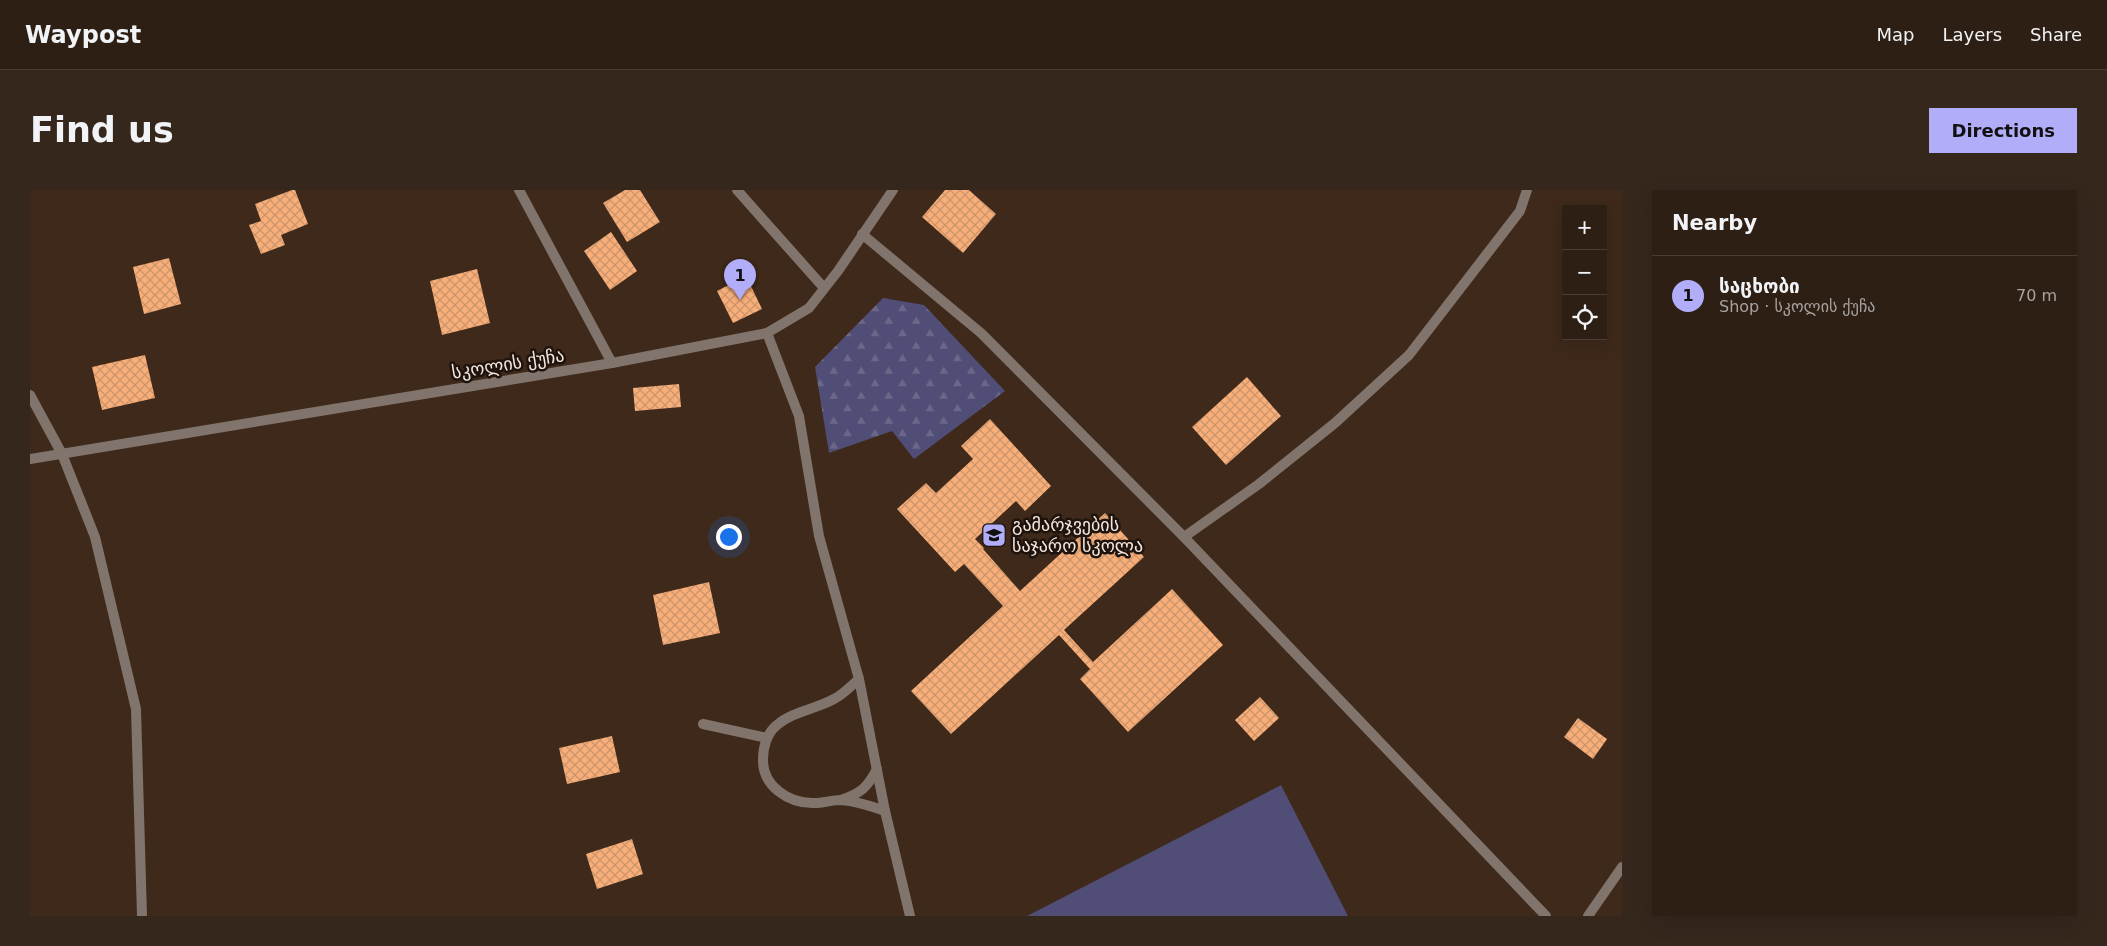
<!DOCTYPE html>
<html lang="en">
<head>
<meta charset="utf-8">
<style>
  :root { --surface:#2e1f14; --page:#36271d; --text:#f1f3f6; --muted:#a7a2a0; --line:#493d34; --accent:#b2adf9 }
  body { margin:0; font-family:"DejaVu Sans","Noto Sans Georgian",sans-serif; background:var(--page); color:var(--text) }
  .controls { position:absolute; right:15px; top:15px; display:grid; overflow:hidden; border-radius:0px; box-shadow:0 5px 20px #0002 }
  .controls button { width:45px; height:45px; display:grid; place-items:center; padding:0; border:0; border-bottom:1px solid var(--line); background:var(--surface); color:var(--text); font:25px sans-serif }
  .you { position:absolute; left:698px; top:346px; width:18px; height:18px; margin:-12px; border:4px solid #fff; border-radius:50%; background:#1a73e8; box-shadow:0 0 0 8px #1a73e833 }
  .badge { display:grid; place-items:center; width:32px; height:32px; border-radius:50%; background:var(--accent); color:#111; font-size:16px; font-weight:700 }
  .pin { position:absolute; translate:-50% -41px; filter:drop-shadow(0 1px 2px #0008) }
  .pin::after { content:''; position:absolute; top:26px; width:18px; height:15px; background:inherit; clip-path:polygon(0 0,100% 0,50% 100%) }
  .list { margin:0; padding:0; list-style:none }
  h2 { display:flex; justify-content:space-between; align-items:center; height:65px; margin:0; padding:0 20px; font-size:21px }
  h2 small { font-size:16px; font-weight:400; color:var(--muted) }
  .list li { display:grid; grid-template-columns:32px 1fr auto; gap:15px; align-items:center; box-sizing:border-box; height:80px; padding:0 20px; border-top:1px solid var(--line) }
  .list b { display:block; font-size:19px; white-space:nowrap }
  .list p { margin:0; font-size:16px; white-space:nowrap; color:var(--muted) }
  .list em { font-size:16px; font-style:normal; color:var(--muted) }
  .icon { flex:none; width:28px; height:28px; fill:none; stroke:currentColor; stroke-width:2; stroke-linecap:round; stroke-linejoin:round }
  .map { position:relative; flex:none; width:1592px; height:726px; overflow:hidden; border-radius:0px }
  header { display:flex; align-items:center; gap:30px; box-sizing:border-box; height:70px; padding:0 25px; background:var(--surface); border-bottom:1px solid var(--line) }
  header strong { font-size:24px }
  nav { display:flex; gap:28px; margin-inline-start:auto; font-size:18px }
  .intro { display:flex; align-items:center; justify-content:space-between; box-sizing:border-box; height:120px; padding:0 30px }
  h1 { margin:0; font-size:35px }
  .button { padding:12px 22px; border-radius:0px; background:var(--accent); color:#111; font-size:18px; font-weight:700 }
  main { display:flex; gap:30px; padding:0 30px }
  aside { flex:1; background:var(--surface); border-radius:0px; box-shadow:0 5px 20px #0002 }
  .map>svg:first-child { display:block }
  .forest { fill:url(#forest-firs) }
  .pitch { fill:#504d76 }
  .building { fill:url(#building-cross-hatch) }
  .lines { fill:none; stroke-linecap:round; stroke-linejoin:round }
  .service { stroke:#80746c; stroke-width:10 }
  .minor { stroke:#80746c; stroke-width:10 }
  .labels { text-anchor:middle; stroke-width:5; stroke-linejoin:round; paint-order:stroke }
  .street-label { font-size:18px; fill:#f5e6dc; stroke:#1e140d }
  .poi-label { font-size:18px; fill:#f5e6dc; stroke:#1e140d; text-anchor:start }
</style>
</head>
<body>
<header>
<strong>Waypost</strong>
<nav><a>Map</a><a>Layers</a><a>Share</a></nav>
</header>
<div class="intro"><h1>Find us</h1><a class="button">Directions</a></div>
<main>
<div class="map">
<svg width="1592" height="726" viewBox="0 0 1592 726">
  <defs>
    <pattern id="forest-firs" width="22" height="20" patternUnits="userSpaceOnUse" patternTransform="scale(1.25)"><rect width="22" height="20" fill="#504d76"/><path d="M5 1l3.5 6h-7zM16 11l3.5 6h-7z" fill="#6a6789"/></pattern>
    <pattern id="building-cross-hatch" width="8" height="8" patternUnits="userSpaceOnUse" patternTransform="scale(1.25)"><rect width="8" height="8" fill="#f8ae79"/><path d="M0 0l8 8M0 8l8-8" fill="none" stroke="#cc946b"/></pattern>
  </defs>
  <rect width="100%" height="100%" fill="#3e291a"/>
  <path class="forest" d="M853,108l41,7 81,86 -91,68 -22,-28 -63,22 -14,-86z"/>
  <path class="pitch" d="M1251,595l67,131h-321z"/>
  <g class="building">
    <path d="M262,0h3l13,34 -27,11 4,10 -24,9 -12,-29 12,-4 -6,-17z"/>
    <path d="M595,0h15l20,32 -33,20 -24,-39z"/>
    <path d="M915,0h24l27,24 -33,39 -41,-36z"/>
    <path d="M581,42l26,39 -27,19 -26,-39z"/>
    <path d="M139,68l12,46 -37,10 -11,-47z"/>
    <path d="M447,79l13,54 -48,12 -12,-54z"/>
    <path d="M716,86l16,33 -29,14 -16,-32z"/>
    <path d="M115,165l10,43 -53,12 -10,-43z"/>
    <path d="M1217,187l34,39 -55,49 -34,-38z"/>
    <path d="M649,194l2,23 -46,4 -2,-23z"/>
    <path d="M960,229l61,67 -26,25 -9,-10 -41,38 9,9 -1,1 37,42 85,-78 39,44 -80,73 29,32 79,-73 51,56 -95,87 -48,-53 10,-10 -31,-34 -108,99 -40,-43 92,-85 -39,-42 -9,8 -58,-63 29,-26 10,10 37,-34 -12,-13z"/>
    <path d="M679,392l11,51 -57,12 -10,-50z"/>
    <path d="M1230,507l19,21 -25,23 -19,-21z"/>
    <path d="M1548,528l29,21 -14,20 -29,-22z"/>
    <path d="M582,546l8,36 -53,12 -8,-36z"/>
    <path d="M602,649l11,35 -46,15 -11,-35z"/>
  </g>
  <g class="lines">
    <g class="service">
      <path d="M489,0l93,173"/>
      <path d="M829,489c-8,7 -17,17 -27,21 -17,9 -40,12 -55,25 -10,8 -14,22 -14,34 -1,27 26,45 52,44 8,0 17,-3 26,-3 15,1 30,6 44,11"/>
      <path d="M673,534l64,14"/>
      <path d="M811,610c20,-7 26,-12 36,-31"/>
    </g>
    <g class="minor">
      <path d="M707,0l87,98"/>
      <path d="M832,44l119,99 203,204 362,379"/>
      <path d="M737,143l32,83 20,120 40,143 26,132 25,105"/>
      <path d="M0,205l32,59 33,83 41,172 6,207"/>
      <path d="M0,269l582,-96 155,-30 42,-25 29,-37 55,-81"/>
      <path d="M1154,347l75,-53 76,-61 74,-68 111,-144 7,-21"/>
      <path d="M1558,726l34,-49"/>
    </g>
  </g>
  <defs>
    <g id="school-square" transform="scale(1.25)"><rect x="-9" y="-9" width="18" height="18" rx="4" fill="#b2adf9" stroke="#1e140d"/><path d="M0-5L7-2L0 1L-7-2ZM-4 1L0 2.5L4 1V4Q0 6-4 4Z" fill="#111"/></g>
  </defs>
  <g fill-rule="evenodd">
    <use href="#school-square" x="964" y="345"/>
  </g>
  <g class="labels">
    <g class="street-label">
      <text transform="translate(478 174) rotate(-9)" y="6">სკოლის ქუჩა</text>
    </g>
    <g class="poi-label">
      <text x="982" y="341">გამარჯვების<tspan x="982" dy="21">საჯარო სკოლა</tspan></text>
    </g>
  </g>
</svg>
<div class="controls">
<button>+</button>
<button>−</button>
<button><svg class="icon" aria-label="locate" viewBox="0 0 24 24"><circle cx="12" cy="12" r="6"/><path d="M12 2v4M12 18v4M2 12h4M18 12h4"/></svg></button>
</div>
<div class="you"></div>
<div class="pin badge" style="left:710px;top:110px">1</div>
</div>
<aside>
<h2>Nearby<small></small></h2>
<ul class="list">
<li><span class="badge">1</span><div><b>საცხობი</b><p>Shop · სკოლის ქუჩა</p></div><em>70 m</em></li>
</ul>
</aside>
</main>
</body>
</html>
